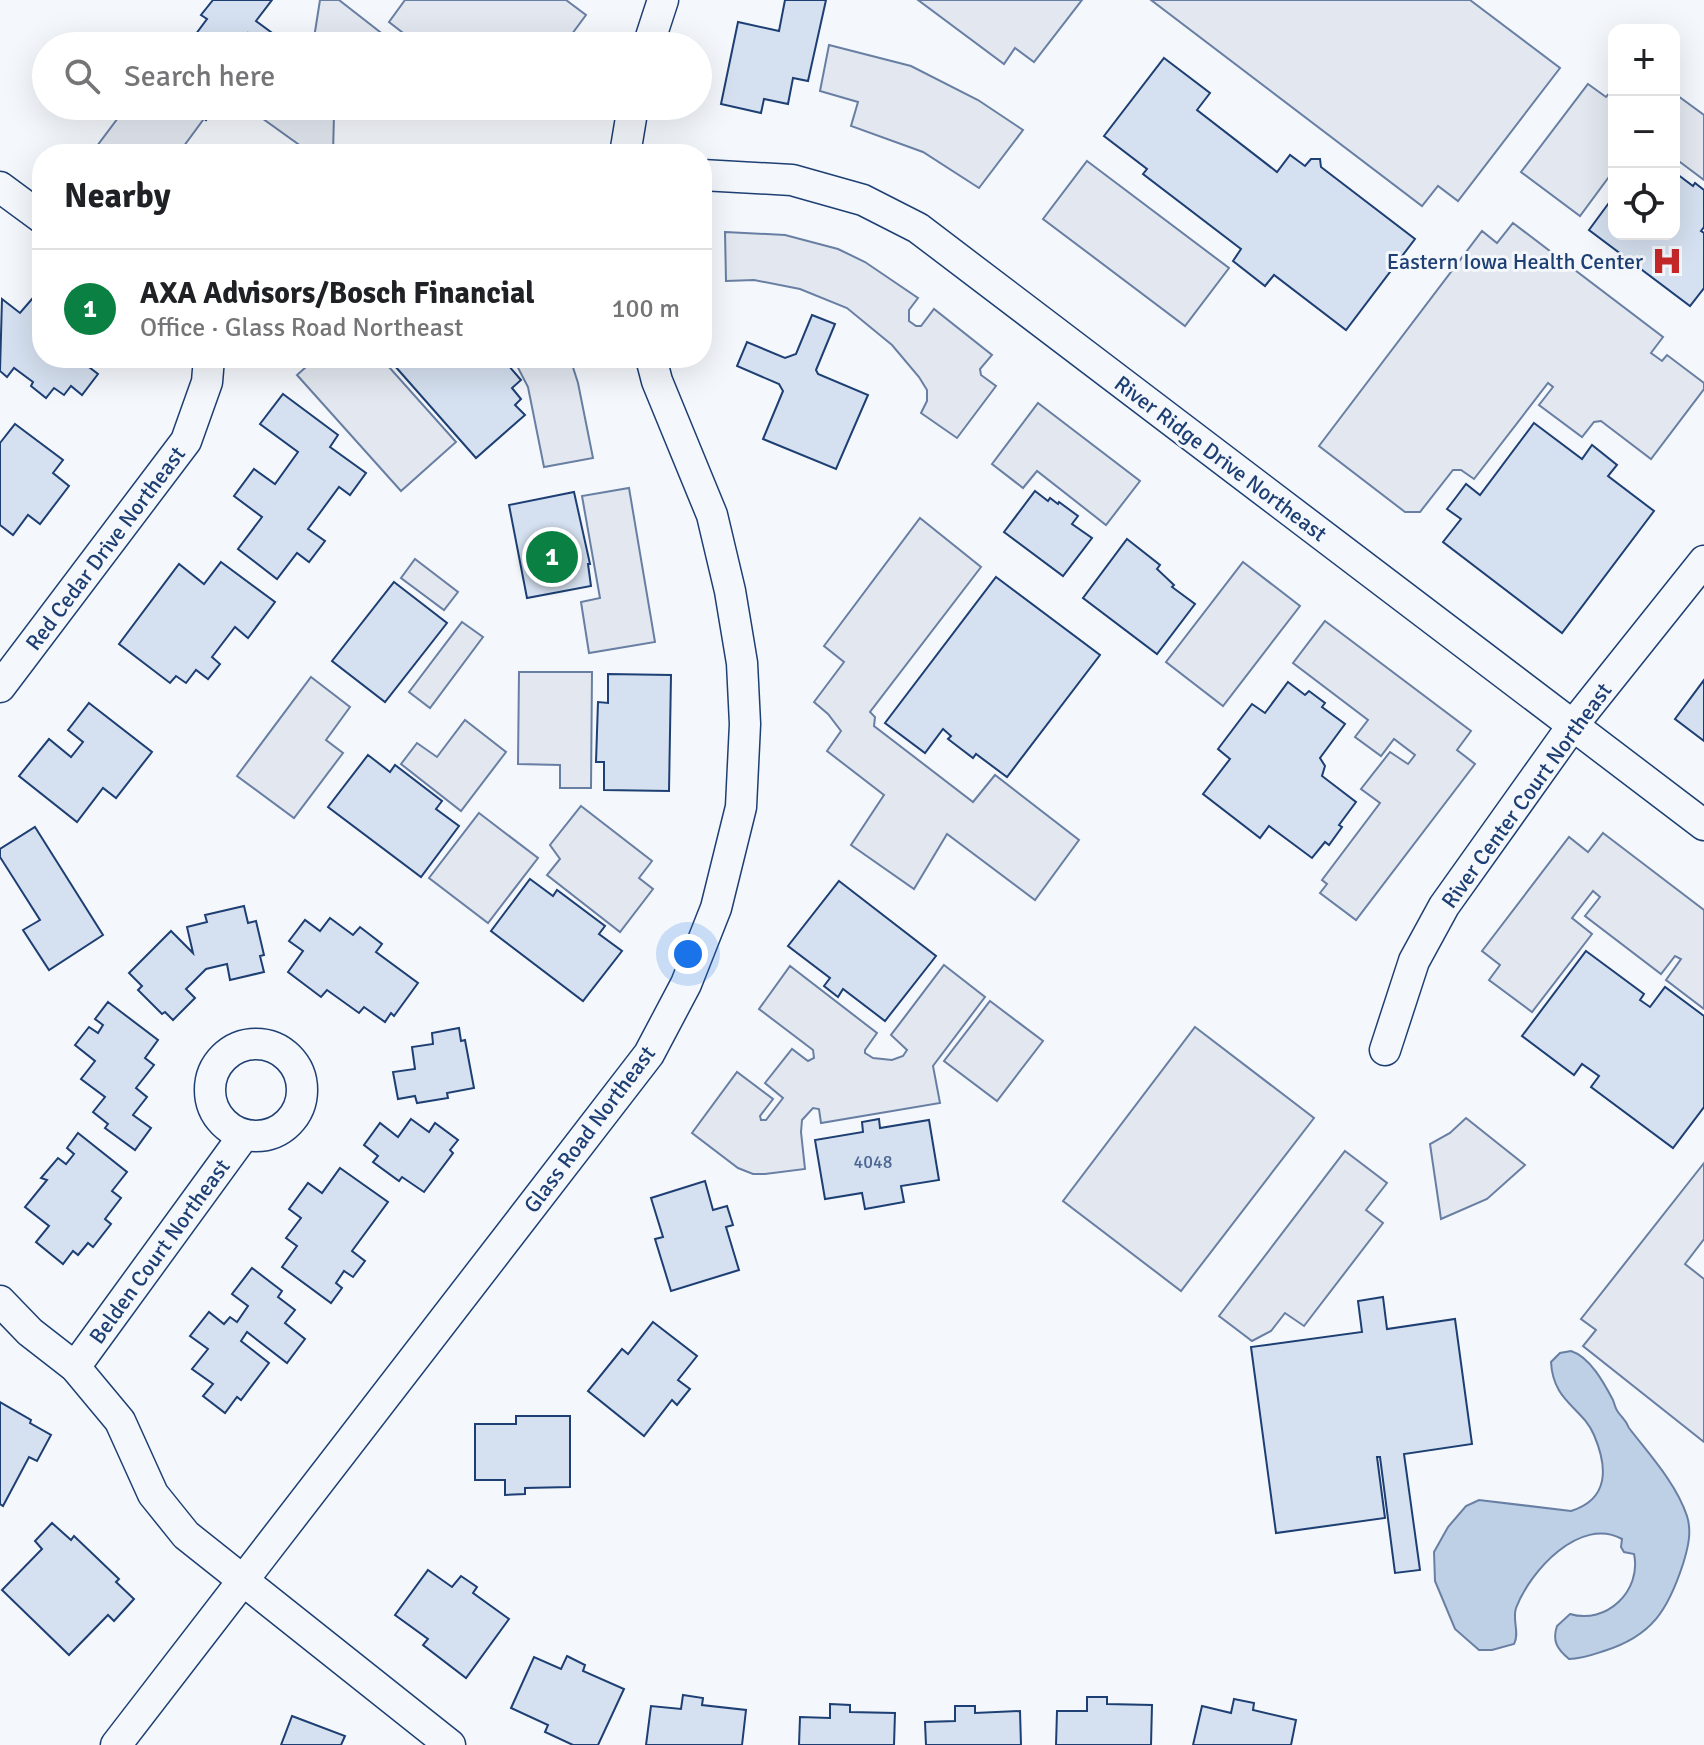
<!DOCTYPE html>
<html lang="en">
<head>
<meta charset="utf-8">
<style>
  :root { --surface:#fff; --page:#f2f2f2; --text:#202124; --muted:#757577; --line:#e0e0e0; --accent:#0b8043 }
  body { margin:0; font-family:Signika,sans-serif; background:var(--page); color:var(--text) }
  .controls { position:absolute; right:24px; top:24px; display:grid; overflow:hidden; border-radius:16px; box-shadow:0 8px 32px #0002 }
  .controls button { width:72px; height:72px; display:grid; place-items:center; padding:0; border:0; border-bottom:2px solid var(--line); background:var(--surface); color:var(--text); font:40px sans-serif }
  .you { position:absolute; left:688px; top:954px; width:28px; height:28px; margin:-20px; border:6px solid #fff; border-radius:50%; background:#1a73e8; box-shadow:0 0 0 12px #1a73e833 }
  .badge { display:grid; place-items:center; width:52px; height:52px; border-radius:50%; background:var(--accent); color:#fff; font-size:26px; font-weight:700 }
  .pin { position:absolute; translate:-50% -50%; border:4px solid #fff; box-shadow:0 2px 8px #0006 }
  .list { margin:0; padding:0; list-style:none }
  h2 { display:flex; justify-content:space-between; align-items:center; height:104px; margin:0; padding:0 32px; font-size:34px }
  h2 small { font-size:26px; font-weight:400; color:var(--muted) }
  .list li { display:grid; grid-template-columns:52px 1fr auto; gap:24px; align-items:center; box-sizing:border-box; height:120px; padding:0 32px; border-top:2px solid var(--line) }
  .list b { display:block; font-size:30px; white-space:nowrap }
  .list p { margin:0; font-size:26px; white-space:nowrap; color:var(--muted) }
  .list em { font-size:26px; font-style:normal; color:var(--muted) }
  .icon { flex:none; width:44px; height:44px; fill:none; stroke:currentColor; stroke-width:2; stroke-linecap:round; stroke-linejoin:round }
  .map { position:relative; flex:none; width:1704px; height:1745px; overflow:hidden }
  .search { position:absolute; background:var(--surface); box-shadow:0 8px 32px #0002; left:32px; top:32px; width:680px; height:88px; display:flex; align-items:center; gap:20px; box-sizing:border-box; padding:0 28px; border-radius:44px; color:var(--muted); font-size:30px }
  .panel { position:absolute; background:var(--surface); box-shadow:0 8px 32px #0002; left:32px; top:144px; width:680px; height:224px; border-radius:32px }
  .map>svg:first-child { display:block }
  .parking { fill:#e3e8f0; stroke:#687fa3; stroke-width:2 }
  .water { fill:#bed0e5; stroke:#687fa3; stroke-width:2 }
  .building { fill:#d5e0f0; stroke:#1d3f73; stroke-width:2 }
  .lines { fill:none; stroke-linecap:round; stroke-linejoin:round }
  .minor-casing { stroke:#1d3f73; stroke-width:33 }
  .minor { stroke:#f4f7fb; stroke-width:30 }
  .labels { text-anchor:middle; stroke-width:6; stroke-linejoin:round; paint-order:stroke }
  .number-label { font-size:18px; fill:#4b6792 }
  .poi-label { font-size:22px; fill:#1d3f73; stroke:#f4f7fb; text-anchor:end }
  .street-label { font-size:22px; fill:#1d3f73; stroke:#f4f7fb }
</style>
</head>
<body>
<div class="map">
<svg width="1704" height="1745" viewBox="0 0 1704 1745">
  <rect width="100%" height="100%" fill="#f4f7fb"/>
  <g class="parking">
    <path d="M320,0h19l59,46h-100l16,-8z"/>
    <path d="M405,0h161l20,15 -23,31h-143l-31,-24z"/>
    <path d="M918,0h164l-48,62 -19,-14 -11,16z"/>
    <path d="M1151,0h319l90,68 -102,133 -20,-15 -16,20z"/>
    <path d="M829,45l82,21 67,34 45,30 -44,58 -56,-36 -72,-26 7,-24 -38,-11z"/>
    <path d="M1588,84l18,13 8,-9v82l-34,46 -59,-44z"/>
    <path d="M1674,93l30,22v65l-24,-18 -6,6z"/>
    <path d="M127,106h57l19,14 -25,34h-87z"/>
    <path d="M259,106h91l-16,8 -1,40h-21l-53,-38z"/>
    <path d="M1087,161l142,107 -44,58 -142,-107z"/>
    <path d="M1513,223l150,114 -12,16 11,8 5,-6 37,28v6l-53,70 -50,-38 -7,1 -12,15 -43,-32 14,-18 -5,-4 -74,96 -13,-9h-8l-33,42h-15l-86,-66 163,-215 15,12z"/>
    <path d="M725,232l60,3 53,14 27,13 53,36 -9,12v11l7,5h5l13,-17 58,46 -12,14 1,6 15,11 -39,52 -36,-25 6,-12v-11l-8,-13 -27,-32 -45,-37 -47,-19 -46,-9 -28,1z"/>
    <path d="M316,358h36l8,8 10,-8h11l75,84 -55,49 -104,-116z"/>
    <path d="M513,358h57l8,25 15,75 -49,9 -16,-80z"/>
    <path d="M1038,403l102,78 -34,44 -69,-54 -14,17 -31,-24z"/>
    <path d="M629,488l26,154 -66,11 -8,-51 19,-4 -18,-102z"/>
    <path d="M920,518l61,49 -111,145 5,5 -1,9 99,76 22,-27 84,65 -44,60 -88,-66 -33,55 -63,-44 33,-50 -57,-44 14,-20 -13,-17 -14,-12 30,-40 -20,-16z"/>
    <path d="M415,559l43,33 -14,18 -43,-32z"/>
    <path d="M1243,562l57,44 -77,100 -57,-44z"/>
    <path d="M1325,621l146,110 -14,19 18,14 -119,156 -36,-27 7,-9 -5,-4 58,-77 -19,-14 29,-37 18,12 7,-9 -21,-16 -13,17 -26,-19 13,-17 -75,-57z"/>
    <path d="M462,622l21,15 -53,71 -21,-16z"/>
    <path d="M519,672h73l-1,116h-31v-23l-42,-1z"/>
    <path d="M311,677l39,30 -24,33 17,13 -49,65 -57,-42z"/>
    <path d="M465,720l41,32 -45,59 -60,-47 16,-21 20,14z"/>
    <path d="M581,806l71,55 -13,17 14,11 -33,43 -73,-57 13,-16 -10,-14z"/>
    <path d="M479,813l59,45 -50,65 -59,-45z"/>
    <path d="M1603,833l101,77v99l-38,-29 15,-21 -6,-3 -14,18 -76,-58 15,-19 -7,-6 -21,27 20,16 -60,78 -43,-32 11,-15 -18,-14 87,-114 19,15z"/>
    <path d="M944,965l41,32 -52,69 7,37 -119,20 -2,-14 -6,-1 -11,12 -1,12 4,37 -40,5h-12l-15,-6 -46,-35 45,-61 36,27 -13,17 1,4h5l17,-22 -18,-15 27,-34 16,12 6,-3 -1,-8 -54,-41 31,-43 87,67 -12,17v3l8,5 19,2 11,-4 4,-6 -16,-15z"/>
    <path d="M990,1001l53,40 -46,60 -53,-40z"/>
    <path d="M1195,1027l119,91 -133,173 -118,-90z"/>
    <path d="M1466,1118l59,47 -38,34 -46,20 -11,-75 20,-11z"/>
    <path d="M1345,1151l42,32 -21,27 17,13 -79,103 -19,-13 -14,18 -19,10 -33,-25z"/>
    <path d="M1704,1163v76l-19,25 19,15v163l-121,-96 13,-16 -15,-11z"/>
  </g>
  <path class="water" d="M1571,1351c19,6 33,32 42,49 1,3 3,10 5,12 5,7 8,8 11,16 20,26 47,55 58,88 5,16 1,32 -4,48 -15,46 -31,72 -79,87 -12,4 -22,8 -35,8 -12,-10 -17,-18 -12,-33l13,-12c36,11 72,-23 64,-60l-10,-2 -3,-5 1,-8c-42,-23 -92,32 -106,69 -4,12 4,25 -2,36l-22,6h-13l-24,-21 -20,-48 -1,-29 14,-25 18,-21 13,-6 92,11c38,-12 37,-43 23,-76 -12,-28 -41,-33 -43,-73l9,-9z"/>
  <g class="building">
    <path d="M213,0h59l-16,21 23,17v4l-3,4h-11l-17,-13 -10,13h-51l20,-27 -6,-4z"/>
    <path d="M785,0h41l-18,81 -15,-3 -5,26 -24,-5 -3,14 -40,-9 17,-82 41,9z"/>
    <path d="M1164,58l46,35 -13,17 80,62 13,-17 15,11 6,-7h9l1,8 94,72 -69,91 -72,-55 -9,11 -32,-25 8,-12 -98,-75 4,-5 -43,-33z"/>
    <path d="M187,106h27l2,1 -10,13z"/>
    <path d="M1677,174l16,12 2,-3 9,7v37l-3,4 3,2v55l-14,18 -101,-76 25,-34v38h60v-55z"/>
    <path d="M2,299l18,14 12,-14 10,8v51h35l21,16 -16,21 -11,-9 -7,9 -10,-7 -8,10 -15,-12 2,-4 -19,-14 -7,9 -7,-6z"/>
    <path d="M812,315l23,9 -19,46 2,4 50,21 -32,74 -73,-30 20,-48 -4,-7 -42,-18 10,-24 38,16 11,-4z"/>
    <path d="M402,358h100l19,22 -9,8 9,11 -6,6 10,10 -49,43 -82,-93z"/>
    <path d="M283,394l55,41 -8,12 36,26 -16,22 -11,-8 -31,42 17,12 -16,21 -12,-9 -20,26 -39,-30 24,-32 -28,-21 20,-27 21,15 23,-32 -38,-28z"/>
    <path d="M1534,423l48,36 10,-14 25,20 -9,11 46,35 -92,122 -119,-91 18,-23 -14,-10 10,-13 9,-12 14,11z"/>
    <path d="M15,424l48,36 -10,13 16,13 -29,38 -12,-9 -15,20 -13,-10v-82z"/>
    <path d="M1035,491l13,10 2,-3 8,6 1,-2 19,14 -6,8 20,14 -29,38 -59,-44z"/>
    <path d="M574,492l16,72h-2l3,22 -64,12 -18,-93z"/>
    <path d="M1127,539l33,26 -3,4 17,16 -2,2 23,17 -38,50 -74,-56z"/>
    <path d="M221,562l54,40 -27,36 -13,-11 -23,30 8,7 -12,15 -12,-9 -10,13 -10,-7 -6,7 -51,-39 60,-80 25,20z"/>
    <path d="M996,577l104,78 -93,122 -31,-23 -3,4 -25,-19 3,-3 -8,-7 -18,24 -40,-30z"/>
    <path d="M394,582l53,41 -62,79 -53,-41z"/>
    <path d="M608,674l63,1 -2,116 -65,-1v-28h-8l2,-60 10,1z"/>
    <path d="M1704,680v61l-29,-22z"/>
    <path d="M1288,682l17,13 4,-4 16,12 -3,4 23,17 -25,34 5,8 -3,10 34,26 -17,23 3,2 -13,18 -4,-3 -13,16 -43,-32 -9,12 -57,-44 27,-35 -12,-10 34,-45 13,9z"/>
    <path d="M89,703l63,49 -36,46 -13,-10 -26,34 -58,-46 30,-37 22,18 12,-15 -15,-12z"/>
    <path d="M368,755l22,17 5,-7 47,36 -6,8 23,17 -38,51 -93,-70z"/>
    <path d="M35,827l68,108 -54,35 -26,-40 17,-10 -40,-63v-8z"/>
    <path d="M530,879l23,17 4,-6 48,36 -6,8 23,17 -39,50 -92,-70z"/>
    <path d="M839,881l97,75 -51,65 -42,-32 -5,8 -14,-11 6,-8 -42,-32z"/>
    <path d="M244,906l4,17 8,-2 8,34 -4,1 4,16 -34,8 -3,-16 -21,5 -20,20 9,9 -22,22 -8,-8 -3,2 -24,-24 4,-4 -13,-13 42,-42 22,22 -6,-26 20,-5 -2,-7z"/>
    <path d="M330,918l23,17 7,-8 22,17 -6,8 42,31 -24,33 -3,-3 -6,9 -21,-15 -5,6 -32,-23 -6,7 -33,-25 15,-21 -14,-10 16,-21 15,11z"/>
    <path d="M1586,951l58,43 -4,6 10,7 15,-20 39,29v91l-31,41 -82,-61 8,-11 -17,-12 -8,11 -52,-39z"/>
    <path d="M108,1002l50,38 -13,18 9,7 -18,23 11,9 -14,18 18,13 -16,22 -30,-22 3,-4 -15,-12 12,-15 -24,-18 14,-18 -20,-16 14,-18 9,6 5,-8 -8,-6z"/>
    <path d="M459,1028l2,13 4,-1 9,48 -27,5 1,5 -31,5 -2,-7 -17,3 -5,-27 22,-3 -3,-22 21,-3 -1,-11z"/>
    <path d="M411,1119l18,13 6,-9 23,17 -8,10 3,3 -29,39 -22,-15 -3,4 -26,-19 5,-6 -14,-11 16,-22 18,14z"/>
    <path d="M879,1119l1,9 49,-8 10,60 -38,6 3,16 -39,7 -3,-16 -37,6 -10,-59 48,-8 -1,-10z"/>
    <path d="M78,1133l49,39 -15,19 9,7 -16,21 6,5 -18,23 -5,-4 -10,12 -5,-4 -10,13 -27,-22 13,-16 -24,-19 22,-27 -6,-2 17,-20 8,6 8,-10 -7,-6z"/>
    <path d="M340,1168l48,34 -36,49 13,10 -12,16 -9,-6 -8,12 6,5 -11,15 -49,-36 15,-21 -11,-8 15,-20 -12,-9 19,-26 14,10z"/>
    <path d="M705,1181l8,29 14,-4 6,19 -7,2 13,43 -68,21 -16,-52 8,-2 -12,-39z"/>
    <path d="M252,1268l30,23 -4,6 17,13 -10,13 20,16 -18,24 -40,-31 -6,9 28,22 -28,37 -4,-3 -12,16 -22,-17 10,-12 -21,-15 16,-20 -18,-13 19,-24 15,12 6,-7 7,5 11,-16 -16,-12z"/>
    <path d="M1383,1297l4,32 68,-10 17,125 -68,10 16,116 -25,3 -15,-116h-3l8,61 -109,15 -25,-186 111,-15 -4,-31z"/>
    <path d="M653,1322l44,34 -19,24 12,9 -13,16 -5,-5 -28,36 -56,-45 34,-42 6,5z"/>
    <path d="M0,1402l31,18 -1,3 21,12 -14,26 -8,-4 -26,49 -3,-2z"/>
    <path d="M516,1416h54v71l-45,1v6l-20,1v-15h-30v-56h41z"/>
    <path d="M52,1523l19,17 3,-4 45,43 -3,3 18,17 -20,22 -6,-6 -39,40 -67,-65 40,-41 -7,-8z"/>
    <path d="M428,1570l24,17 9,-11 16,11 -4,6 36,26 -43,59 -43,-33 5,-6 -33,-24z"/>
    <path d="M567,1656l18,9 -2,6 41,18 -26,56h-25l-28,-13 3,-7 -37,-17 23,-51 27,12z"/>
    <path d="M683,1695l20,3 -1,7 44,5 -4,35h-96l5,-39 30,3z"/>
    <path d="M1087,1697h20v7l45,1 -1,40h-95l1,-34h30z"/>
    <path d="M1234,1699l20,4 -1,7 43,10 -5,25h-98l9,-39 29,7z"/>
    <path d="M830,1704l20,1v7l45,1 -1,32h-95l1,-28 30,1z"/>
    <path d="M955,1706h20v7l45,-2 1,34h-95l-1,-23 30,-1z"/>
    <path d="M292,1716l53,20 -4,9h-60z"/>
  </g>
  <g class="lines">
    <g class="minor-casing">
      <g id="minor">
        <path d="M648,46l15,-46"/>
        <path d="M625,154l8,-48"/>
        <path d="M702,175l90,5 71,20 55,28 786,597"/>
        <path d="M0,187l42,31"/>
        <path d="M0,687l186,-246 21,-59 2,-24"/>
        <circle cx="256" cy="1090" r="46"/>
        <path d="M1385,1050l29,-89 30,-55 129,-181 131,-164"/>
        <path d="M0,1301l30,31 45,35 45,54 33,73 33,41 264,210"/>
        <path d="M75,1367l169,-232"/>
        <path d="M116,1745l533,-691 37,-70 30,-76 25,-101 4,-83 -3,-61 -12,-72 -18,-76 -55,-134 -6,-23"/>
      </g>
    </g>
    <use href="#minor" class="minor"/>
  </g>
  <defs>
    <g id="hospital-bare" transform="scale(2.4)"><path d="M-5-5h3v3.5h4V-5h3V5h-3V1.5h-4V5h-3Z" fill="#c62828" stroke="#f4f7fb" stroke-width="2.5" paint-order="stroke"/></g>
  </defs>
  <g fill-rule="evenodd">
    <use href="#hospital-bare" x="1667" y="261"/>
  </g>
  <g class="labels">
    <g class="number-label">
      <text x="873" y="1168">4048</text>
    </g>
    <g class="poi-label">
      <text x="1643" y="269">Eastern Iowa Health Center</text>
    </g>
    <g class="street-label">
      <text transform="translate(1221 458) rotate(37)" y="8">River Ridge Drive Northeast</text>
      <text transform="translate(105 548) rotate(-53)" y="8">Red Cedar Drive Northeast</text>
      <text transform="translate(1526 795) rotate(-54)" y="8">River Center Court Northeast</text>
      <text transform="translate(589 1129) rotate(-53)" y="8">Glass Road Northeast</text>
      <text transform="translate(159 1251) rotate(-54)" y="8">Belden Court Northeast</text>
    </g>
  </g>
</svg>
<div class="controls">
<button>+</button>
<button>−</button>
<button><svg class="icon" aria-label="locate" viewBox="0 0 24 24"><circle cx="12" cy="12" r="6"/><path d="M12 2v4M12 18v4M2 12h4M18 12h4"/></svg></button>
</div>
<div class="you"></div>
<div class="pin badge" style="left:552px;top:557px">1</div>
<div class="search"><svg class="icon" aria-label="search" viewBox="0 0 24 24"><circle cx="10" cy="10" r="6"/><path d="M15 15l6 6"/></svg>Search here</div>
<section class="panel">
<h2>Nearby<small></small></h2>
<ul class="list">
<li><span class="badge">1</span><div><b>AXA Advisors/Bosch Financial</b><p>Office · Glass Road Northeast</p></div><em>100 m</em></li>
</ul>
</section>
</div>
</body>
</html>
